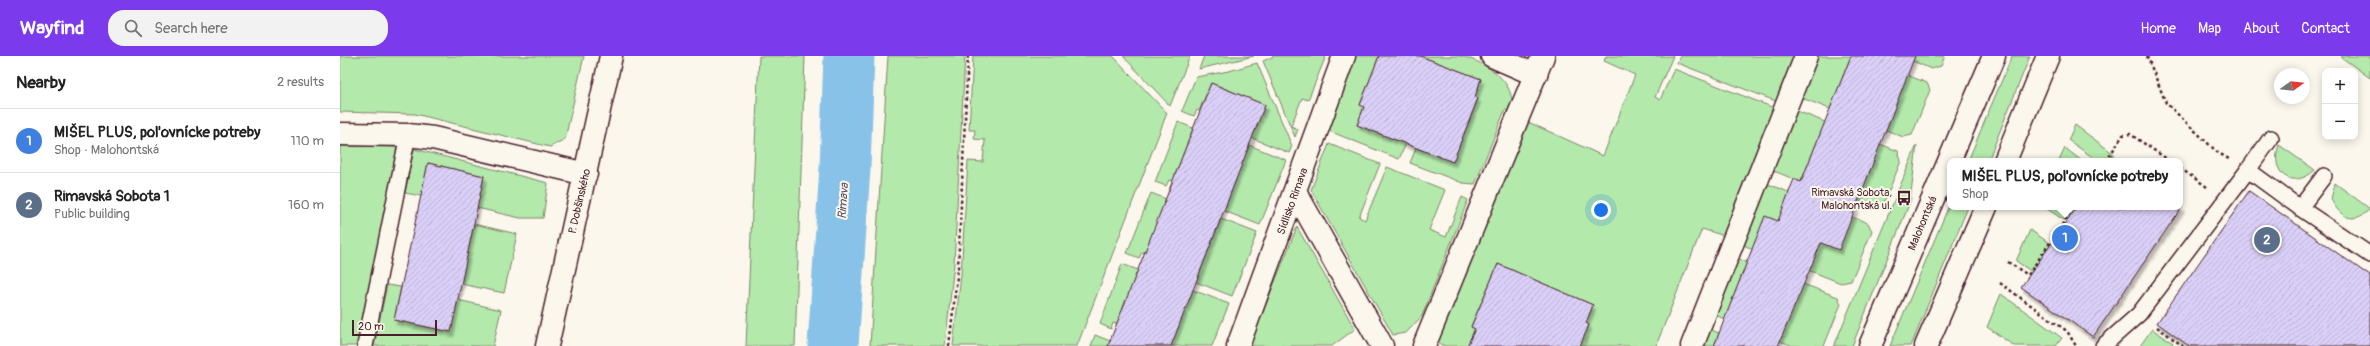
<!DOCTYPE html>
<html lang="en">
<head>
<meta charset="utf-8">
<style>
  :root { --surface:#fff; --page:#f2f2f2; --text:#222; --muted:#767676; --line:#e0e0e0; --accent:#7c3aed }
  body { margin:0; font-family:Pangolin,sans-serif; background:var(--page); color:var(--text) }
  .controls { position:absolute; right:12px; top:12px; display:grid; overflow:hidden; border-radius:8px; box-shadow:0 2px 10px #0003 }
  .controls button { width:36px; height:36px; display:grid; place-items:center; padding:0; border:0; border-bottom:1px solid var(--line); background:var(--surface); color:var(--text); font:20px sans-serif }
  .compass { position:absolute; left:1934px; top:12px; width:36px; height:36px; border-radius:50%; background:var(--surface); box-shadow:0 2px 10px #0003; rotate:76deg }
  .scale { position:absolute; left:12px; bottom:10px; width:85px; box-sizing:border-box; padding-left:4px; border:2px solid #4a1f2b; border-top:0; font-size:11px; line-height:14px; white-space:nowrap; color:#4a1f2b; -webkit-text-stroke:3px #fbf7ec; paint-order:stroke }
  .you { position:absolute; left:1261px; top:154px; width:14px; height:14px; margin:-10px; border:3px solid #fff; border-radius:50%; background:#1a73e8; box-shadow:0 0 0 6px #1a73e833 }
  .badge { display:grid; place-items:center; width:26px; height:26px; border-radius:50%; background:var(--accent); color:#fff; font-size:13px; font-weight:700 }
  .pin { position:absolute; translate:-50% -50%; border:2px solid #fff; box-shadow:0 1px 4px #0006 }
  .popup { position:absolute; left:1607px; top:102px; width:236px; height:52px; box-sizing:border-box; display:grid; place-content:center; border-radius:8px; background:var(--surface); filter:drop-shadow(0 1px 3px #0005); font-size:13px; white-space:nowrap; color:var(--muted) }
  .popup b { font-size:15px; color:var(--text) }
  .popup::after { content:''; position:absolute; left:50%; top:100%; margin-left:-8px; border:8px solid transparent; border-top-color:var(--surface) }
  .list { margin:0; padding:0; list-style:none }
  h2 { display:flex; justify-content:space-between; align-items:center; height:52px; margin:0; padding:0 16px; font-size:17px }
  h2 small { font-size:13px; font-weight:400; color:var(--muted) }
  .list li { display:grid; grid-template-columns:26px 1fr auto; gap:12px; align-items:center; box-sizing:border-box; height:64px; padding:0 16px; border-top:1px solid var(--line) }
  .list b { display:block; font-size:15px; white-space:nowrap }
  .list p { margin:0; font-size:13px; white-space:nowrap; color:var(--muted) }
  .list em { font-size:13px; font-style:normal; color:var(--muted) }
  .icon { flex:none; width:22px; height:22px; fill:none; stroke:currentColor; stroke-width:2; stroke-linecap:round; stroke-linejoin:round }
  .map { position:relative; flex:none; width:2030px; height:290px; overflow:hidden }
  header { display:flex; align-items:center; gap:24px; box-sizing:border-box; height:56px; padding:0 20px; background:var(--accent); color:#fff }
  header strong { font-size:19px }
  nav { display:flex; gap:22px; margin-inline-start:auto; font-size:14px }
  .search { width:280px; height:36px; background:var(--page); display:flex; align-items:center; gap:10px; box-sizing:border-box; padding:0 14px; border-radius:16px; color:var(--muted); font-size:15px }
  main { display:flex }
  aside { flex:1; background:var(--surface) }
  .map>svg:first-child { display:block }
  .grass { fill:#b3e9ab; stroke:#7e846b }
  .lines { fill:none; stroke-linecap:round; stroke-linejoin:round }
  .river { stroke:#89c2e8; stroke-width:51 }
  .building { fill:url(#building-hatch); stroke:#4a1f2b; filter:url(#shadow) }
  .service-casing { stroke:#4a1f2b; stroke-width:18 }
  .minor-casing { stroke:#4a1f2b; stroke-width:25 }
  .secondary-casing { stroke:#4a1f2b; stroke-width:25 }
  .path { stroke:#4a1f2b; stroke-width:2.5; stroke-dasharray:3 3; stroke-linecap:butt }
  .service { stroke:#fbf7ec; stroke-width:15 }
  .minor { stroke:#fbf7ec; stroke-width:22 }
  .secondary { stroke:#fbf7ec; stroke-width:22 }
  .labels { text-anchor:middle; stroke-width:4; stroke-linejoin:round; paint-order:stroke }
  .poi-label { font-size:11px; fill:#4a1f2b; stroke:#fbf7ec; text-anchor:end }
  .street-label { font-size:11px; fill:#4a1f2b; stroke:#fbf7ec }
  .water-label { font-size:12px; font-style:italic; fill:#5d5064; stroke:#fbf7ec }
</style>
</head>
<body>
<header>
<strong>Wayfind</strong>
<div class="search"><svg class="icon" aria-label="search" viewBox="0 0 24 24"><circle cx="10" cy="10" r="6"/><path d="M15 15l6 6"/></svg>Search here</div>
<nav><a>Home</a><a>Map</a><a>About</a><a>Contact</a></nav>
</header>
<main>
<aside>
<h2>Nearby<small>2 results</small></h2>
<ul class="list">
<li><span class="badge" style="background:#3f7fe0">1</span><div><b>MIŠEL PLUS, poľovnícke potreby</b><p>Shop · Malohontská</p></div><em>110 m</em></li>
<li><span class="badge" style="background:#5c6f8a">2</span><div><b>Rimavská Sobota 1</b><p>Public building</p></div><em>160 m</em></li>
</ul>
</aside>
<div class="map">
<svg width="2030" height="290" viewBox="0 0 2030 290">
  <defs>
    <pattern id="building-hatch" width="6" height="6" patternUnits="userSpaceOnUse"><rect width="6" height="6" fill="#dacff7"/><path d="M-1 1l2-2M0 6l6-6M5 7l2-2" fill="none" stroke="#bdb1d4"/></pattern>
    <filter id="shadow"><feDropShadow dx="2.5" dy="4.5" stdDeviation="1" flood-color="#0004"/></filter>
  </defs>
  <rect width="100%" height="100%" fill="#fbf7ec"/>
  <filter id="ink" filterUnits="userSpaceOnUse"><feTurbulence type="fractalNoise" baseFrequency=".025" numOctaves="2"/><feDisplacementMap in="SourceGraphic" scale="8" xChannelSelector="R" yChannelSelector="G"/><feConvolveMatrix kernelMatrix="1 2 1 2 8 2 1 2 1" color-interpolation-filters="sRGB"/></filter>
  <g filter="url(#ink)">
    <g class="grass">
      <path d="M0,0h244l-19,83 -15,8 -135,-33 -75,-2z"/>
      <path d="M419,0h46l-10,290h-49z"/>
      <path d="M548,0h77l-11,208 -9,82h-75z"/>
      <path d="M633,0h140l54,57 -90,233h-124l8,-71 7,-114 15,1 2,-22 -11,-1 1,-9h-6z"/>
      <path d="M783,0h67l-20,50z"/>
      <path d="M864,0h50l-55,13z"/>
      <path d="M934,0h52l-18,44 -6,-2 -11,28 7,3 -3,8 -32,-76z"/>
      <path d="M1012,0h27l-19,49 4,2 -7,18 49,19 -7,15 -75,-30z"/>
      <path d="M1080,0c13,0 29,0 41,0 26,7 56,25 51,57l-7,-3 -30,74 -12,-1 -53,-20 6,-15 37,14 25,-63 -3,-2 6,-18z"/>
      <path d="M1266,0h67l-18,41 5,3 14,-31 103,40 -49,128 -26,-8 -46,117h-76l9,-21 -3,-2 7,-18 -95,-41 -27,62 4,3 -8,17h-22l-8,-3 91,-221 75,34 32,-81 -31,-14z"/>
      <path d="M1340,0h116l-18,46 -101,-39z"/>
      <path d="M1473,0h38l-21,53 -33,-13z"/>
      <path d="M1575,0h30l-4,10 -10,3 -18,-8z"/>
      <path d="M1672,0h18l-42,105h-20z"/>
      <path d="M2030,0v22l-29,-21 2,-1z"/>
      <path d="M917,7l35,83 -3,7 -37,-15 13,-33 -54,-22 -12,28 -2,-1 -3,6 -12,-5 14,-34 33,-6z"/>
      <path d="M1567,19l20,8 3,7 -18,45 -9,2 -17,-7z"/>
      <path d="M1452,53l33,13 -24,60 -32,-13z"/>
      <path d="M838,66l15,6 -20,53 -4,-1 -3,6 -11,-4z"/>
      <path d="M1735,69l39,29 -5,7h-11l-30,-21z"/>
      <path d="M989,88l51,20 -21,53 6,3 22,-53 58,23 -16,40 17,7 16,-40 6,3 -46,116 -16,17 -13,2 -82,-145z"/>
      <path d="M1540,88l18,7 3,10 -19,46 -11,2 -14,-5z"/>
      <path d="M909,89l37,15 -26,65 -36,-14z"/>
      <path d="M1577,89l-7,57 -58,144h-18z"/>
      <path d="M1939,89l36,25c-23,21 -46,3 -36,-25z"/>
      <path d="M0,90l58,1 -40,199h-18z"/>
      <path d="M1725,92l17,13h-23z"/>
      <path d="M74,93l134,34 -5,35h-23l-43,-10 7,-32 -56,-13 -7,33 -16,-3z"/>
      <path d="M1423,126l33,13 -11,29 -33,25 -12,-6z"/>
      <path d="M1995,127l35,26c-16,16 -30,9 -39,-10z"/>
      <path d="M811,137l15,6 -21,54 -3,-1 -3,6 -12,-5z"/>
      <path d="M1610,147v4h18l-57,139h-21z"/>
      <path d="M1704,151h33l-10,15z"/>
      <path d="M1512,161l16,6 4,8 -21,50 -10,2 -33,-13 11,-28z"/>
      <path d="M881,163l36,14 -25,63 -36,-14z"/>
      <path d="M134,168l43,10 -13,59 -43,-9z"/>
      <path d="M957,171l58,102 -23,17h-77l-5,-2z"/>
      <path d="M1690,174l21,14 -19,28 -16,-11z"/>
      <path d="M1394,201l13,5 -22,57 -13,-5z"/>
      <path d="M782,208l16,6 -21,54 -4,-1 -2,6 -11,-5z"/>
      <path d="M1463,228l35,13 3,7 -17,42h-31l-13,-5z"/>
      <path d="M47,229l14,2 -7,33 56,12 8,-32 43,10 -8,36h-119z"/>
      <path d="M853,234l36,14 -17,42h-41z"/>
      <path d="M1661,238l61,44 -6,8h-42l-27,-19z"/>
      <path d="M1367,272l12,5 -5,13h-15z"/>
      <path d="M1812,273l21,14 -2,3h-31z"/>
      <path d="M755,279l15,6 -2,5h-17z"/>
    </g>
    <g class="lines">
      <path class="river" d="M493,290l12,-178 4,-112"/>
    </g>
    <g class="building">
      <path d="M1039,0h41l61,23 -6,18 3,1 -25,64 -96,-37 7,-18 -4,-2z"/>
      <path d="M1511,0h64l-76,194 -18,-7 -43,103h-64l51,-130 13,5 16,-42 7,3z"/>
      <path d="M871,27l54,22 -72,185 -22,56h-63z"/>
      <path d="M88,107l56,13 -33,156 -57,-12z"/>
      <path d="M1909,135l121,85v70h-181l-32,-23z"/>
      <path d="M1737,151h105l-89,130 -72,-50z"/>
      <path d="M1158,208l95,41 -7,18 3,2 -9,21h-113l8,-17 -4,-2z"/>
    </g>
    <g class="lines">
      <g class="service-casing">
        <g id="service">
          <path d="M1931,82l-23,32 52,38 70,47"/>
          <path d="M1960,152l24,-32"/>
          <path d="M25,290l43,-211"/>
          <path d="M1763,290l36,-32 109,-144"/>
        </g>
      </g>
      <g class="minor-casing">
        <g id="minor">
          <path d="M1152,0l44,19"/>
          <path d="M0,78l68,1 25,3 153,36"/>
          <path d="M956,137l86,153"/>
          <path d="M207,290l64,-290"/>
          <path d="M898,290l106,-290"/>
          <path d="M1084,290l119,-290"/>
          <path d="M1352,290l114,-290"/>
        </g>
      </g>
      <g class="secondary-casing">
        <g id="secondary">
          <path d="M1665,105l43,-105"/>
          <path d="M1530,290l124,-290"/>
          <path d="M1586,290l60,-139"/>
        </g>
      </g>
      <g class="path">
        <path d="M1807,0l19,47 51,49 12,7"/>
        <path d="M1766,105l17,-26 7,-1 40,27"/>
        <path d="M1840,112l27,19"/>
        <path d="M1668,206l20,13 46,-68"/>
        <path d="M1660,227l67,48 9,15"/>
        <path d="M1817,271l26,19"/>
        <path d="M609,290l9,-78 10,-212"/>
        <path d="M1848,290h1"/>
      </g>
      <use href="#service" class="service"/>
      <use href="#minor" class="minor"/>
      <use href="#secondary" class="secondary"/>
    </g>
  </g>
  <defs>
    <g id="bus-bare" transform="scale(1.2)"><path d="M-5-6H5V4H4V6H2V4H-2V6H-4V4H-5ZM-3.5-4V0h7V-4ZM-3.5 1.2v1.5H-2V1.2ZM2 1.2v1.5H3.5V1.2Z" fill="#4a1f2b" stroke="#fbf7ec" stroke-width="2.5" paint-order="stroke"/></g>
  </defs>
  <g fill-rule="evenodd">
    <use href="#bus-bare" x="1564" y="142"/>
  </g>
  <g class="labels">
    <g class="poi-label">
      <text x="1552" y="140">Rimavská Sobota,<tspan x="1552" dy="13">Malohontská ul.</tspan></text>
    </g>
    <g class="street-label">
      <text transform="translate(239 145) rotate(-77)" y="4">P. Dobšinského</text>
      <text transform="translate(952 145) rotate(-70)" y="4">Sídlisko Rimava</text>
      <text transform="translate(1582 167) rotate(-67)" y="4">Malohontská</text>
    </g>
    <g class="water-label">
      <text transform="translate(503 145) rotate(-86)" y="4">Rimava</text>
    </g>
  </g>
</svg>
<div class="controls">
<button>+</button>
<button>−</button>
</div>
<svg class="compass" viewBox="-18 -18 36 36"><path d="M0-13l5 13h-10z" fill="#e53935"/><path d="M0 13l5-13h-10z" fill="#767676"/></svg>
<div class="scale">20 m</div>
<div class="you"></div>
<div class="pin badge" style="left:1725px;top:182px;background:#3f7fe0">1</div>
<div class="popup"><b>MIŠEL PLUS, poľovnícke potreby</b>Shop</div>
<div class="pin badge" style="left:1927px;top:184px;background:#5c6f8a">2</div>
</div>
</main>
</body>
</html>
